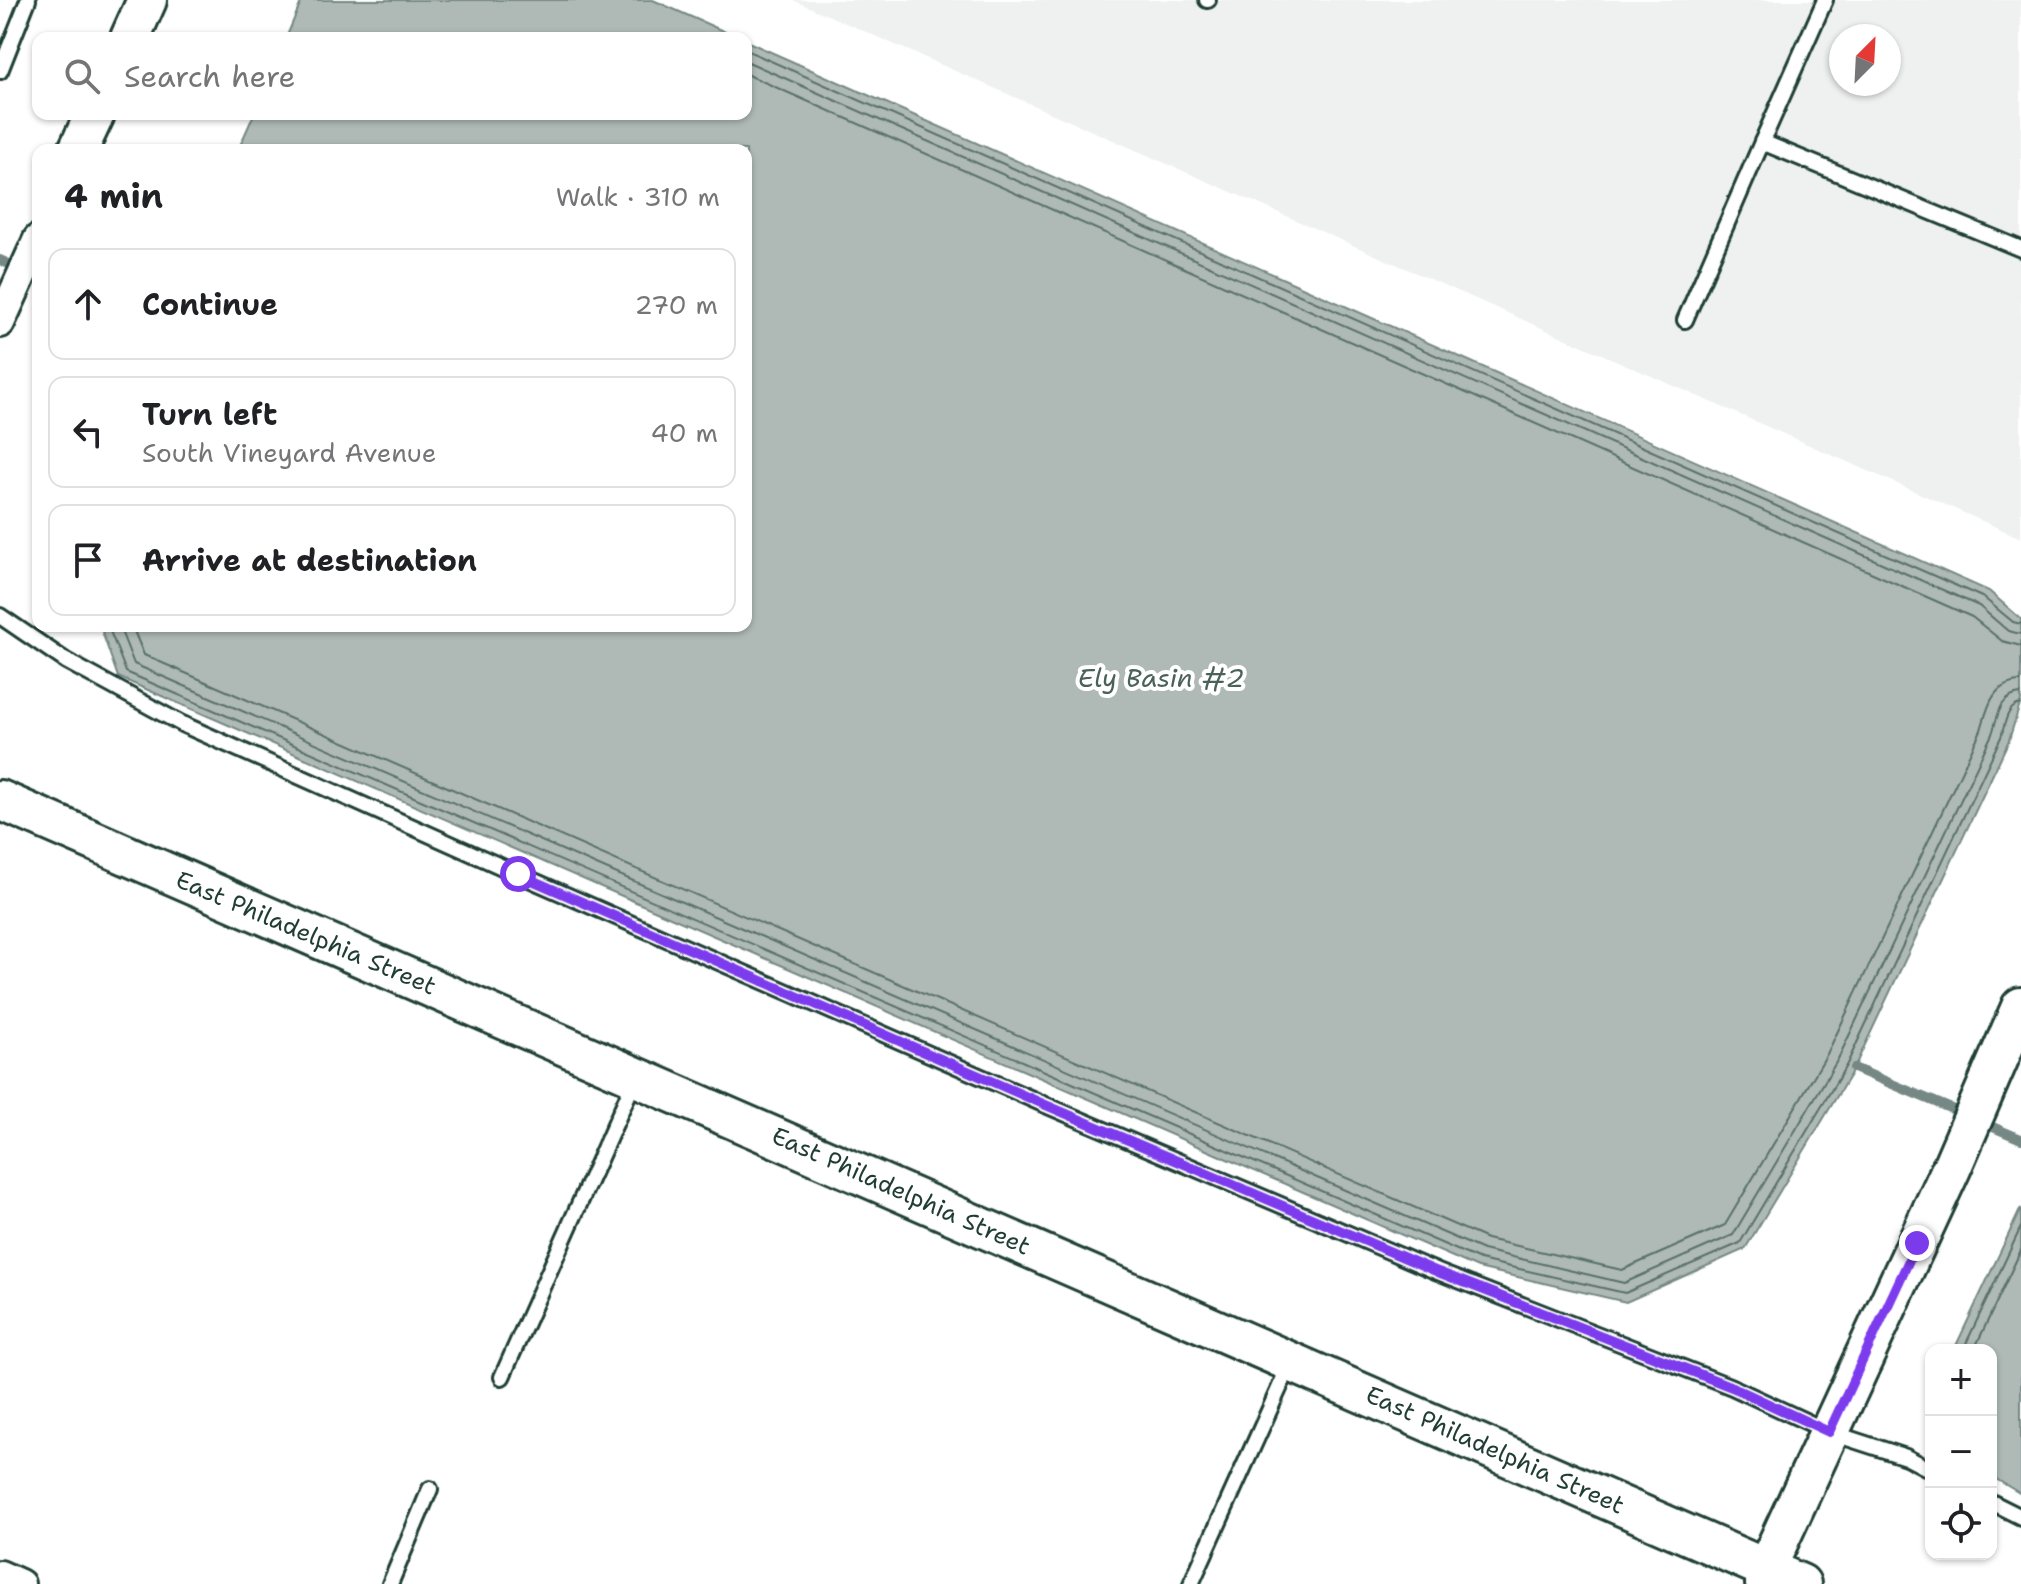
<!DOCTYPE html>
<html lang="en">
<head>
<meta charset="utf-8">
<style>
  :root { --surface:#fff; --page:#f6f6f6; --text:#202124; --muted:#757577; --line:#e0e0e0 }
  body { margin:0; font-family:"Shantell Sans",sans-serif; background:var(--page); color:var(--text) }
  .controls { position:absolute; right:24px; bottom:24px; display:grid; overflow:hidden; border-radius:16px; box-shadow:0 2px 6px #0004 }
  .controls button { width:72px; height:72px; display:grid; place-items:center; padding:0; border:0; border-bottom:2px solid var(--line); background:var(--surface); color:var(--text); font:40px sans-serif }
  .compass { position:absolute; left:1829px; top:24px; width:72px; height:72px; border-radius:50%; background:var(--surface); box-shadow:0 2px 6px #0004; rotate:24deg }
  .stop { position:absolute; width:24px; height:24px; margin:-18px; border:6px solid #7c3aed; border-radius:50%; background:#fff }
  .stop.end { background:#7c3aed; border-color:#fff; box-shadow:0 2px 8px #0008 }
  .list { margin:0; padding:0; list-style:none }
  h2 { display:flex; justify-content:space-between; align-items:center; height:104px; margin:0; padding:0 32px; font-size:34px }
  h2 small { font-size:26px; font-weight:400; color:var(--muted) }
  .list li { display:grid; grid-template-columns:52px 1fr auto; gap:24px; align-items:center; box-sizing:border-box; height:112px; margin:0 16px 16px; padding:0 16px; border:2px solid var(--line); border-radius:16px }
  .list b { display:block; font-size:30px; white-space:nowrap }
  .list p { margin:0; font-size:26px; white-space:nowrap; color:var(--muted) }
  .list em { font-size:26px; font-style:normal; color:var(--muted) }
  .icon { flex:none; width:44px; height:44px; fill:none; stroke:currentColor; stroke-width:2; stroke-linecap:round; stroke-linejoin:round }
  .map { position:relative; flex:none; width:2021px; height:1584px; overflow:hidden }
  .search { position:absolute; background:var(--surface); box-shadow:0 2px 6px #0004; left:32px; top:32px; width:720px; height:88px; display:flex; align-items:center; gap:20px; box-sizing:border-box; padding:0 28px; border-radius:16px; color:var(--muted); font-size:30px }
  .panel { position:absolute; background:var(--surface); box-shadow:0 2px 6px #0004; left:32px; top:144px; width:720px; height:488px; border-radius:16px }
  .map>svg:first-child { display:block }
  .built { fill:#eef1f0; fill-rule:evenodd }
  .water { fill:#afbab7; stroke:#758883; stroke-width:2 }
  .lines { fill:none; stroke-linecap:round; stroke-linejoin:round }
  .shore { stroke:#596f68; stroke-width:2 }
  .stream { stroke:#758883; stroke-width:10 }
  .lane-casing { stroke:#1f3d34; stroke-width:20 }
  .street-casing { stroke:#1f3d34; stroke-width:34 }
  .secondary-casing { stroke:#1f3d34; stroke-width:44 }
  .lane { stroke:#fff; stroke-width:14 }
  .street { stroke:#fff; stroke-width:28 }
  .secondary { stroke:#fff; stroke-width:38 }
  .route { stroke:#7c3aed; stroke-width:10 }
  .labels { text-anchor:middle; stroke-width:8; stroke-linejoin:round; paint-order:stroke }
  .street-label { font-size:24px; fill:#1f3d34; stroke:#fff }
  .water-label { font-size:26px; font-style:italic; fill:#4a625b; stroke:#fff }
</style>
</head>
<body>
<div class="map">
<svg width="2021" height="1584" viewBox="0 0 2021 1584">
  <rect width="100%" height="100%" fill="#fff"/>
  <filter id="ink" filterUnits="userSpaceOnUse"><feTurbulence type="fractalNoise" baseFrequency=".0125" numOctaves="2"/><feDisplacementMap in="SourceGraphic" scale="16" xChannelSelector="R" yChannelSelector="G"/><feConvolveMatrix kernelMatrix="1 2 1 2 8 2 1 2 1" color-interpolation-filters="sRGB"/></filter>
  <g filter="url(#ink)">
    <path class="built" d="M793,0h1228v538zM1841,36h48v48h-48z"/>
    <g class="water">
      <path d="M302,0h351l86,38h-453z"/>
      <path d="M746,41l1243,550 32,28v82l-12,39 -155,328 -109,181 -119,53 -148,-34 -1360,-591 -18,-51h646v-476h-508l16,-36h492z"/>
      <path d="M2021,1208v286l-30,-18v-126h-37z"/>
    </g>
    <g class="lines">
      <g class="shore">
        <path d="M746,50l1238,548 29,24 8,2"/>
        <path d="M746,61l1233,545 29,25 13,3"/>
        <path d="M746,74l1226,543 30,24 19,5"/>
        <path d="M108,626l18,46 1354,588 145,33 115,-50 107,-179 154,-327c4,-12 5,-31 20,-33"/>
        <path d="M119,626l15,38 1349,586 141,33 109,-48 105,-176 154,-325c6,-18 7,-38 29,-40"/>
        <path d="M132,626l12,29 1343,584 135,31 103,-45 102,-171 154,-324c7,-24 11,-47 40,-48"/>
        <path d="M1963,1350l58,-123"/>
        <path d="M1974,1350l47,-100"/>
      </g>
      <g class="stream">
        <path d="M0,260l38,17"/>
        <path d="M1854,1068l112,47"/>
        <path d="M1981,1122l40,17"/>
      </g>
      <g class="lane-casing">
        <g id="lane">
          <path d="M1207,0h1"/>
          <path d="M1825,0l-63,142 259,107"/>
          <path d="M0,71l28,-71"/>
          <path d="M1685,320l77,-178"/>
          <path d="M0,616l66,45 116,63 336,150 523,229 397,169 294,115 97,45 77,25 25,13"/>
          <path d="M502,1377l134,-300"/>
          <path d="M1991,1502l30,15"/>
          <path d="M390,1584l40,-95"/>
          <path d="M1191,1584l100,-222"/>
        </g>
      </g>
      <g class="street-casing">
        <g id="street">
          <path d="M0,323l38,-84"/>
          <path d="M0,1575l20,9"/>
        </g>
      </g>
      <g class="secondary-casing">
        <g id="secondary">
          <path d="M130,38l17,-38"/>
          <path d="M78,150l17,-36"/>
          <path d="M0,800l1801,784"/>
          <path d="M1765,1584l1,-15 185,-400 70,-162"/>
        </g>
      </g>
      <use href="#lane" class="lane"/>
      <use href="#street" class="street"/>
      <use href="#secondary" class="secondary"/>
    </g>
  </g>
  <g class="lines" filter="url(#ink)">
    <path class="route" d="M518,874l523,229 397,169 294,115 97,45 88,-189"/>
  </g>
  <g class="labels">
    <g class="street-label">
      <text transform="translate(306 933) rotate(23)" y="8">East Philadelphia Street</text>
      <text transform="translate(901 1191) rotate(24)" y="8">East Philadelphia Street</text>
      <text transform="translate(1495 1450) rotate(24)" y="8">East Philadelphia Street</text>
    </g>
    <g class="water-label">
      <text x="1161" y="687">Ely Basin #2</text>
    </g>
  </g>
</svg>
<div class="controls">
<button>+</button>
<button>−</button>
<button><svg class="icon" aria-label="locate" viewBox="0 0 24 24"><circle cx="12" cy="12" r="6"/><path d="M12 2v4M12 18v4M2 12h4M18 12h4"/></svg></button>
</div>
<svg class="compass" viewBox="-18 -18 36 36"><path d="M0-13l5 13h-10z" fill="#e53935"/><path d="M0 13l5-13h-10z" fill="#757577"/></svg>
<div class="stop" style="left:518px;top:874px"></div>
<div class="stop end" style="left:1917px;top:1243px"></div>
<div class="search"><svg class="icon" aria-label="search" viewBox="0 0 24 24"><circle cx="10" cy="10" r="6"/><path d="M15 15l6 6"/></svg>Search here</div>
<section class="panel">
<h2>4 min<small>Walk · 310 m</small></h2>
<ul class="list">
<li><svg class="icon" aria-label="ahead" viewBox="0 0 24 24"><path d="M12 20V5M6 11l6-6 6 6"/></svg><div><b>Continue</b></div><em>270 m</em></li>
<li><svg class="icon" aria-label="left" viewBox="0 0 24 24"><path d="M17 20v-9H6M10 6l-5 5 5 5"/></svg><div><b>Turn left</b><p>South Vineyard Avenue</p></div><em>40 m</em></li>
<li><svg class="icon" aria-label="arrive" viewBox="0 0 24 24"><path d="M6 21V4h12l-3 4 3 4H6"/></svg><div><b>Arrive at destination</b></div></li>
</ul>
</section>
</div>
</body>
</html>
